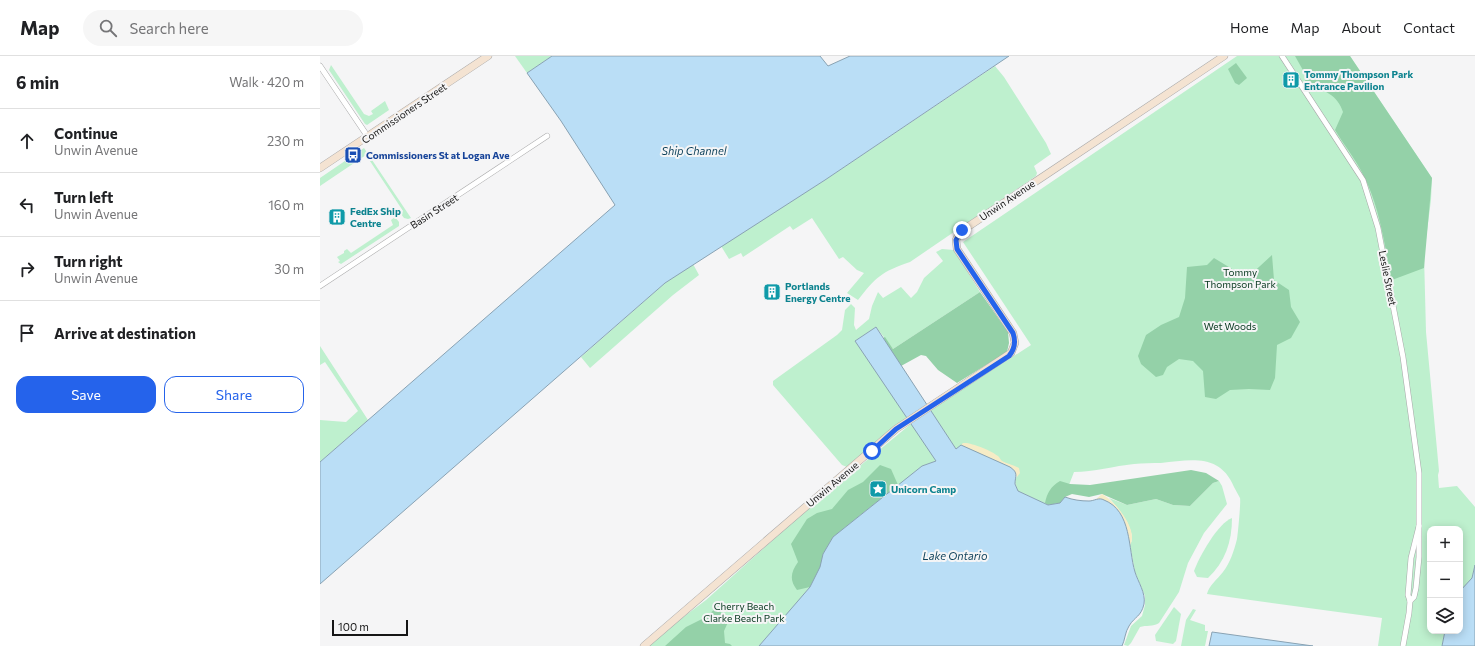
<!DOCTYPE html>
<html lang="en">
<head>
<meta charset="utf-8">
<style>
  :root { --surface:#fff; --page:#f6f6f6; --text:#202124; --muted:#757577; --line:#e0e0e0; --accent:#2563eb }
  body { margin:0; font-family:Commissioner,sans-serif; background:var(--page); color:var(--text) }
  .controls { position:absolute; right:12px; bottom:12px; display:grid; overflow:hidden; border-radius:8px; box-shadow:0 2px 10px #0003 }
  .controls button { width:36px; height:36px; display:grid; place-items:center; padding:0; border:0; border-bottom:1px solid var(--line); background:var(--surface); color:var(--text); font:20px sans-serif }
  .scale { position:absolute; left:12px; bottom:10px; width:76px; box-sizing:border-box; padding-left:4px; border:2px solid #161616; border-top:0; font-size:11px; line-height:14px; white-space:nowrap; color:#161616; -webkit-text-stroke:3px #f5f5f6; paint-order:stroke }
  .stop { position:absolute; width:12px; height:12px; margin:-9px; border:3px solid #2563eb; border-radius:50%; background:#fff }
  .stop.end { background:#2563eb; border-color:#fff; box-shadow:0 1px 4px #0008 }
  .list { margin:0; padding:0; list-style:none }
  h2 { display:flex; justify-content:space-between; align-items:center; height:52px; margin:0; padding:0 16px; font-size:17px }
  h2 small { font-size:13px; font-weight:400; color:var(--muted) }
  .list li { display:grid; grid-template-columns:26px 1fr auto; gap:12px; align-items:center; box-sizing:border-box; height:64px; padding:0 16px; border-top:1px solid var(--line) }
  .list b { display:block; font-size:15px; white-space:nowrap }
  .list p { margin:0; font-size:13px; white-space:nowrap; color:var(--muted) }
  .list em { font-size:13px; font-style:normal; color:var(--muted) }
  .actions { display:flex; gap:8px; padding:12px 16px }
  .actions a { flex:1; padding:9px 0; border:1px solid var(--accent); border-radius:12px; text-align:center; font-size:14px; color:var(--accent) }
  .actions .main { background:var(--accent); color:#fff }
  .icon { flex:none; width:22px; height:22px; fill:none; stroke:currentColor; stroke-width:2; stroke-linecap:round; stroke-linejoin:round }
  .map { position:relative; flex:none; width:1155px; height:590px; overflow:hidden }
  header { display:flex; align-items:center; gap:24px; box-sizing:border-box; height:56px; padding:0 20px; background:var(--surface); border-bottom:1px solid var(--line) }
  header strong { font-size:19px }
  nav { display:flex; gap:22px; margin-inline-start:auto; font-size:14px }
  .search { width:280px; height:36px; background:var(--page); display:flex; align-items:center; gap:10px; box-sizing:border-box; padding:0 14px; border-radius:22px; color:var(--muted); font-size:15px }
  main { display:flex }
  aside { flex:1; background:var(--surface) }
  .map>svg:first-child { display:block }
  .green { fill:#bef0ce }
  .forest { fill:#94d1a8 }
  .sand { fill:#f6ecc6 }
  .water { fill:#badef6; stroke:#89a2b3 }
  .lines { fill:none; stroke-linecap:round; stroke-linejoin:round }
  .street-casing { stroke:#a8a8a9; stroke-width:6 }
  .secondary-casing { stroke:#a8a8a9; stroke-width:8 }
  .street { stroke:#fff; stroke-width:5 }
  .secondary { stroke:#f4e3d2; stroke-width:7 }
  .route { stroke:#2563eb; stroke-width:5 }
  .labels { text-anchor:middle; stroke-width:4; stroke-linejoin:round; paint-order:stroke }
  .culture-label { font-size:10px; font-weight:bold; fill:#0d838f; stroke:#f5f5f6; text-anchor:start }
  .street-label { font-size:10px; fill:#161616; stroke:#f5f5f6 }
  .transit-label { font-size:10px; font-weight:bold; fill:#164399; stroke:#f5f5f6; text-anchor:start }
  .park-label { font-size:10px; fill:#04361c; stroke:#f5f5f6 }
  .water-label { font-size:11px; font-style:italic; fill:#0b3f59; stroke:#f5f5f6 }
</style>
</head>
<body>
<header>
<strong>Map</strong>
<div class="search"><svg class="icon" aria-label="search" viewBox="0 0 24 24"><circle cx="10" cy="10" r="6"/><path d="M15 15l6 6"/></svg>Search here</div>
<nav><a>Home</a><a>Map</a><a>About</a><a>Contact</a></nav>
</header>
<main>
<aside>
<h2>6 min<small>Walk · 420 m</small></h2>
<ul class="list">
<li><svg class="icon" aria-label="ahead" viewBox="0 0 24 24"><path d="M12 20V5M6 11l6-6 6 6"/></svg><div><b>Continue</b><p>Unwin Avenue</p></div><em>230 m</em></li>
<li><svg class="icon" aria-label="left" viewBox="0 0 24 24"><path d="M17 20v-9H6M10 6l-5 5 5 5"/></svg><div><b>Turn left</b><p>Unwin Avenue</p></div><em>160 m</em></li>
<li><svg class="icon" aria-label="right" viewBox="0 0 24 24"><path d="M7 20v-9h11M14 6l5 5-5 5"/></svg><div><b>Turn right</b><p>Unwin Avenue</p></div><em>30 m</em></li>
<li><svg class="icon" aria-label="arrive" viewBox="0 0 24 24"><path d="M6 21V4h12l-3 4 3 4H6"/></svg><div><b>Arrive at destination</b></div></li>
</ul>
<div class="actions"><a class="main">Save</a><a>Share</a></div>
</aside>
<div class="map">
<svg width="1155" height="590" viewBox="0 0 1155 590">
  <rect width="100%" height="100%" fill="#f5f5f6"/>
  <g class="green">
    <path d="M195,0h37l-25,17z"/>
    <path d="M917,0h113l82,122 -1,22 -7,55 2,77 13,139 -1,4 1,13 18,-2 18,21v58l-3,13 -12,13v-62h-30v102h15l-3,15h-64l4,-28 -175,-24c2,-9 10,-14 16,-22 7,-9 11,-21 14,-33 1,-6 4,-38 3,-41 -2,-4 -4,-7 -6,-11 -14,-34 -44,-27 -73,-24 -9,0 -18,0 -27,1 -20,2 -40,8 -60,8l-5,13 -21,20 -30,-14 -3,-9 2,-7 -61,-26 -26,-39 101,-65 -68,-103z"/>
    <path d="M11,9l33,49 5,2 4,-2 -2,-3 14,-10 4,9 -22,15 -2,-1 -36,-54z"/>
    <path d="M675,10l9,11 42,66 5,11 -17,12 3,7 -1,3 -126,86c-29,10 -34,15 -52,38l-11,-7 17,-20 -7,-3 -14,-13 -4,2 -27,-41 -19,12 -3,-4 -47,31 -2,-4 -12,6 -8,-13 104,-66z"/>
    <path d="M44,92l47,70 -3,1 -4,-1 -3,-4 2,-3 -37,-56 -46,31v-8z"/>
    <path d="M75,161l4,5v4l-58,38 -3,-2 2,-1 -3,-4 7,-4v-2l3,-2 4,4 42,-28 -2,-5z"/>
    <path d="M622,193l12,1 26,42 -87,57 -17,-22 -21,14 54,77 -62,49 -5,-2 -69,-80v-4l64,-46 5,-5 3,-20 6,-6 4,4 -1,17 2,5 13,-11 3,-13 6,-14 5,6 18,-11 10,11 6,-6 7,-14 19,-17 -7,-9z"/>
    <path d="M373,208l6,11 -26,20 -83,73 -9,-11 84,-74z"/>
    <path d="M0,290l48,74 -48,42v-42l26,2 12,-11 -33,-49 -5,3z"/>
    <path d="M592,367l24,38 -14,5 -35,29 -29,21 -58,85 -41,45h-110l29,-25 28,-21 98,-88z"/>
    <path d="M899,425l3,5 5,18 -23,29 -16,30 -9,29 -20,31c-6,4 -13,2 -19,4l-9,16 -3,3 -4,-1 7,-19 11,-10 3,-11v-9l-10,-24 -5,-27c8,-13 -12,-38 -21,-47l18,7 29,-6 17,6 17,1 23,-23z"/>
    <path d="M912,462c0,24 -7,44 -24,60l-11,-1 -3,-6c5,-14 24,-48 38,-53z"/>
    <path d="M854,551l7,7 -5,27 -3,3 -17,-3 -1,-6z"/>
    <path d="M873,553l3,1 -6,10 15,5v6h3l-3,15h-24l5,-26z"/>
  </g>
  <g class="forest">
    <path d="M975,0h55l82,122 -8,90 -32,12c-7,-31 -11,-65 -24,-95 -8,-20 -22,-37 -33,-55l8,-18c-5,-16 -19,-24 -36,-25l-2,-7h2l-1,-9 -2,1z"/>
    <path d="M916,7l11,15 -8,7 -4,-2 -7,-14z"/>
    <path d="M952,199l2,25 15,10 2,17 9,15 -9,16 -14,7 -2,33 -5,12 -21,-1 -19,1 -14,9 -11,-2 -2,-26 -10,-10 -14,-2 -12,8 -4,8 -7,2 -15,-13 -3,-8 8,-21 15,-10 18,-8 6,-19 2,-31 20,-2 7,-7 33,20z"/>
    <path d="M660,236l28,40 1,11 -2,9 -50,31 -19,-13 -12,-14 -5,-1 -20,11 -18,-28 2,-1 8,12z"/>
    <path d="M560,409l11,4 7,16 -65,52 -10,17 -2,13 -11,20 -13,3c-8,-10 -6,-18 1,-28l-7,-18 16,-25 10,-6 15,-4 16,-19 15,-8z"/>
    <path d="M871,414l15,3 13,8 -6,2 -23,23 -17,-1 -17,-6 -29,6 -25,-11 -13,3 -17,-3 -7,3 -5,6 -12,2 -3,-2c2,-10 6,-17 15,-22l10,3 20,1z"/>
    <path d="M396,552l13,12 -5,11 1,12 5,1 2,2h-67l21,-19 20,-10z"/>
  </g>
  <g class="sand">
    <path d="M643,387c8,-1 29,8 35,13 2,2 2,3 4,5 5,3 12,4 17,7l1,5 -3,4 -7,-10 -49,-22z"/>
    <path d="M782,438c13,7 37,36 28,51 -1,-11 -5,-27 -14,-36 -4,-4 -11,-7 -16,-10l-5,1z"/>
  </g>
  <g class="water">
    <path d="M232,0h268l8,10 22,-10h159l-184,124 -160,103 -345,301v-122l295,-257 -54,-84 -34,-48z"/>
    <path d="M556,271l80,122 5,-4 49,22c9,6 5,9 5,17l3,7 30,14 12,-2 5,-6c8,3 16,4 24,4 5,0 10,-4 15,-1 28,11 24,49 31,72 3,10 11,21 9,32 -3,13 -9,12 -15,22 -4,6 -4,14 -7,20h-363l51,-59 10,-20 3,-13 10,-17 89,-71 14,-5 -81,-120z"/>
    <path d="M1155,509v81h-33l3,-15h15v-40l12,-13z"/>
    <path d="M892,576l101,14h-104z"/>
  </g>
  <g class="lines">
    <g class="street-casing">
      <g id="street">
        <path d="M962,0l81,124 15,48 25,129 16,116v84l-3,31 -2,9 -4,4"/>
        <path d="M0,10l48,71"/>
        <path d="M0,230l227,-150"/>
        <path d="M1083,590l6,-33 1,-12 -2,-6 3,-37 8,-32"/>
      </g>
    </g>
    <g class="secondary-casing">
      <g id="secondary">
        <path d="M0,112l168,-112"/>
        <path d="M324,590l252,-217 115,-76 4,-10 -2,-10 -56,-84 -1,-9 4,-8 264,-176"/>
      </g>
    </g>
    <use href="#street" class="street"/>
    <use href="#secondary" class="secondary"/>
  </g>
  <g class="lines">
    <path class="route" d="M552,395l24,-22 113,-73c6,-7 7,-14 4,-23l-56,-84 -1,-9 6,-10"/>
  </g>
  <defs>
    <g id="building-square" transform="scale(0.9)"><rect x="-9" y="-9" width="18" height="18" rx="4" fill="#0f9aa8" stroke="#f5f5f6"/><path d="M-4-6H4V6H1V3H-1V6H-4ZM-2.5-4.3h1.7v1.8h-1.7ZM.8-4.3h1.7v1.8H.8ZM-2.5-1h1.7V.8h-1.7ZM.8-1h1.7V.8H.8Z" fill="#fff"/></g>
    <g id="bus-square" transform="scale(0.9)"><rect x="-9" y="-9" width="18" height="18" rx="4" fill="#1a4fb4" stroke="#f5f5f6"/><path d="M-5-6H5V4H4V6H2V4H-2V6H-4V4H-5ZM-3.5-4V0h7V-4ZM-3.5 1.2v1.5H-2V1.2ZM2 1.2v1.5H3.5V1.2Z" fill="#fff"/></g>
    <g id="sight-square" transform="scale(0.9)"><rect x="-9" y="-9" width="18" height="18" rx="4" fill="#0f9aa8" stroke="#f5f5f6"/><path d="M0-6L1.8-2.2L6-1.7L2.9 1.2L3.7 5.4L0 3.3L-3.7 5.4L-2.9 1.2L-6-1.7L-1.8-2.2Z" fill="#fff"/></g>
  </defs>
  <g fill-rule="evenodd">
    <use href="#building-square" x="971" y="24"/>
    <use href="#bus-square" x="33" y="99"/>
    <use href="#building-square" x="17" y="161"/>
    <use href="#building-square" x="452" y="236"/>
    <use href="#sight-square" x="558" y="433"/>
  </g>
  <g class="labels">
    <g class="culture-label">
      <text x="984" y="22">Tommy Thompson Park<tspan x="984" dy="12">Entrance Pavilion</tspan></text>
      <text x="30" y="159">FedEx Ship<tspan x="30" dy="12">Centre</tspan></text>
      <text x="465" y="234">Portlands<tspan x="465" dy="12">Energy Centre</tspan></text>
      <text x="571" y="437">Unicorn Camp</text>
    </g>
    <g class="street-label">
      <text transform="translate(84 57) rotate(-34)" y="4">Commissioners Street</text>
      <text transform="translate(687 144) rotate(-34)" y="4">Unwin Avenue</text>
      <text transform="translate(114 155) rotate(-33)" y="4">Basin Street</text>
      <text transform="translate(1068 222) rotate(79)" y="4">Leslie Street</text>
      <text transform="translate(512 428) rotate(-40)" y="4">Unwin Avenue</text>
    </g>
    <g class="transit-label">
      <text x="46" y="103">Commissioners St at Logan Ave</text>
    </g>
    <g class="park-label">
      <text x="920" y="220">Tommy<tspan x="920" dy="12">Thompson Park</tspan></text>
      <text x="910" y="274">Wet Woods</text>
      <text x="424" y="554">Cherry Beach<tspan x="424" dy="12">Clarke Beach Park</tspan></text>
    </g>
    <g class="water-label">
      <text x="374" y="99">Ship Channel</text>
      <text x="635" y="504">Lake Ontario</text>
    </g>
  </g>
</svg>
<div class="controls">
<button>+</button>
<button>−</button>
<button><svg class="icon" aria-label="layers" viewBox="0 0 24 24"><path d="M12 4l9 5-9 5-9-5zM3 14l9 5 9-5"/></svg></button>
</div>
<div class="scale">100 m</div>
<div class="stop" style="left:552px;top:395px"></div>
<div class="stop end" style="left:642px;top:174px"></div>
</div>
</main>
</body>
</html>
